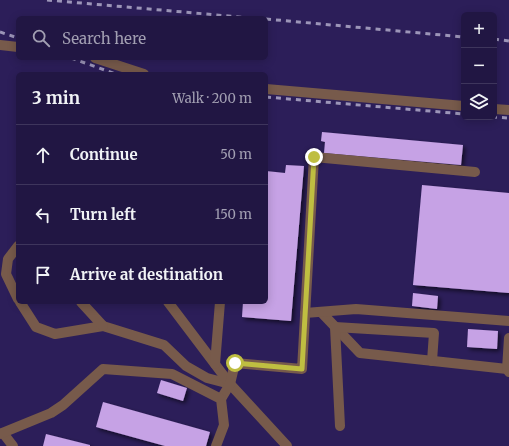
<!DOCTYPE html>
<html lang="en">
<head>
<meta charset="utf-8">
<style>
  :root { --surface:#211643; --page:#2d234e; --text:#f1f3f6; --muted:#a29fb2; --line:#3e355c }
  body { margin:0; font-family:Merriweather,serif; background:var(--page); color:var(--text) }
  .controls { position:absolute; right:12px; top:12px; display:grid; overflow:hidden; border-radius:6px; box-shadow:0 2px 10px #0003 }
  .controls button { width:36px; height:36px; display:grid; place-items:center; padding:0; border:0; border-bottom:1px solid var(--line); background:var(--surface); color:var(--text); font:20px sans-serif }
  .stop { position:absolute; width:12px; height:12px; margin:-9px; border:3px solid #bfbe41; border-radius:50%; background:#fff }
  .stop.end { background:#bfbe41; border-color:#fff; box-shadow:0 1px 4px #0008 }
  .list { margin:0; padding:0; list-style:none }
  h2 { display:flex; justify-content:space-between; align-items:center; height:52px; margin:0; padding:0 16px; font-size:17px }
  h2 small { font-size:13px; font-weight:400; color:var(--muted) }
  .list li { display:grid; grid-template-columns:26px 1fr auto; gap:12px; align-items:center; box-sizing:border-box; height:60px; padding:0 16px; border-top:1px solid var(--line) }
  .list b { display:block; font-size:15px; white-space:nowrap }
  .list em { font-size:13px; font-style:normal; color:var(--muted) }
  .icon { flex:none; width:22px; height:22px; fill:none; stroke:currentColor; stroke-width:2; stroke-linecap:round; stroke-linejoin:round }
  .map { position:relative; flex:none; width:509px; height:446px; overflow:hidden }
  .search { position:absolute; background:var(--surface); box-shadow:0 2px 10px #0003; left:16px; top:16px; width:252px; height:44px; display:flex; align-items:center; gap:10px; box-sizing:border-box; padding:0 14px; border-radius:6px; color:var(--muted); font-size:15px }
  .panel { position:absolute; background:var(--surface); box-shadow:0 2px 10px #0003; left:16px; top:72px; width:252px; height:232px; border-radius:6px }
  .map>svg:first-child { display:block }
  .building { fill:#c6a2e5; filter:url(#shadow) }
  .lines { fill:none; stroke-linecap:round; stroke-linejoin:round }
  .minor { stroke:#775a4b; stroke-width:10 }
  .rail { stroke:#9c95b8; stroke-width:3; stroke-dasharray:5 5; stroke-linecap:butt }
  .route { stroke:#bfbe41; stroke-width:5 }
</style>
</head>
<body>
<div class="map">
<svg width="509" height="446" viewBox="0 0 509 446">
  <defs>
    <filter id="shadow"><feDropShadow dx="2.5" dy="2.5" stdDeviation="2" flood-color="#0009"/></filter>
  </defs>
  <rect width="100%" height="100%" fill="#2c1e59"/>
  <g class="building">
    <path d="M322,132l141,13 -2,20 -137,-12 1,-11 -4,-1z"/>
    <path d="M286,165l18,1 -13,155 -49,-4 1,-15h23v-131l19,2z"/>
    <path d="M422,185l87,8v100l-96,-8z"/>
    <path d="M413,293l25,3 -1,13 -25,-3z"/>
    <path d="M468,329l30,2 -1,18 -30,-2z"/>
    <path d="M161,380l26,8 -4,13 -26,-8z"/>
    <path d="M103,402l107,30 -4,14h-41l-69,-19z"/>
    <path d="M46,434l44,11v1h-47z"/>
  </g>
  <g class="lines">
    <g class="minor">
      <path d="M0,45l18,2"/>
      <path d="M95,58l49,16"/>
      <path d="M266,89l198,17"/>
      <path d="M494,109l15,1"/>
      <path d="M18,246l-10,13 -2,15 12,25"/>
      <path d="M20,302l16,25 19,7 48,-8 61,19 22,21 21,12 23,6"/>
      <path d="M81,302l22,24"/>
      <path d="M168,302l62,82 57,62"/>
      <path d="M321,312l39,41 147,16"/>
      <path d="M305,313l51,-4 153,12"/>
      <path d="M509,338l-2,31 2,3"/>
      <path d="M215,364l5,-62"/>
      <path d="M221,399l9,-15 5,-21 67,6 12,-212 161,15"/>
      <path d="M340,426l-5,-99 99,6 -2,28"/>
      <path d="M3,433l10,13"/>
      <path d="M0,434l51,-21 12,-8 40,-36 69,5 49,25 3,26 -8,21"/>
    </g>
    <g class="rail">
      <path d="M47,0l204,18"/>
      <path d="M266,19l198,18"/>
      <path d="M0,32l18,6"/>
      <path d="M494,39l15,2"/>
      <path d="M71,58l45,16"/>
      <path d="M266,97l198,17"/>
      <path d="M492,117l17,1"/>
    </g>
  </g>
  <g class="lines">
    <path class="route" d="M235,363l67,6 12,-212"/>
  </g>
</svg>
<div class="controls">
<button>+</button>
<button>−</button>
<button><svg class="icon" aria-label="layers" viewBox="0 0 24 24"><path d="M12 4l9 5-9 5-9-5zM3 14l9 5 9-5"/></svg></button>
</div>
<div class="stop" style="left:235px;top:363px"></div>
<div class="stop end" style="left:314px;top:157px"></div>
<div class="search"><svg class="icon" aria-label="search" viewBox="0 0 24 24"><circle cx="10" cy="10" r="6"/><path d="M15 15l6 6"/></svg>Search here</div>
<section class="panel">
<h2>3 min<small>Walk · 200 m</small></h2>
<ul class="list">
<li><svg class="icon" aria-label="ahead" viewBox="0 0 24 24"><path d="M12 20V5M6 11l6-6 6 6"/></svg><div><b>Continue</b></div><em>50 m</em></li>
<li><svg class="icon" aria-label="left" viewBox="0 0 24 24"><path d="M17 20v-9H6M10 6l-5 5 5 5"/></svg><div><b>Turn left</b></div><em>150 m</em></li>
<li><svg class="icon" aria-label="arrive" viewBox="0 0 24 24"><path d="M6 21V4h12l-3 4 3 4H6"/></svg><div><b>Arrive at destination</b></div></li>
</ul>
</section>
</div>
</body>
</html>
